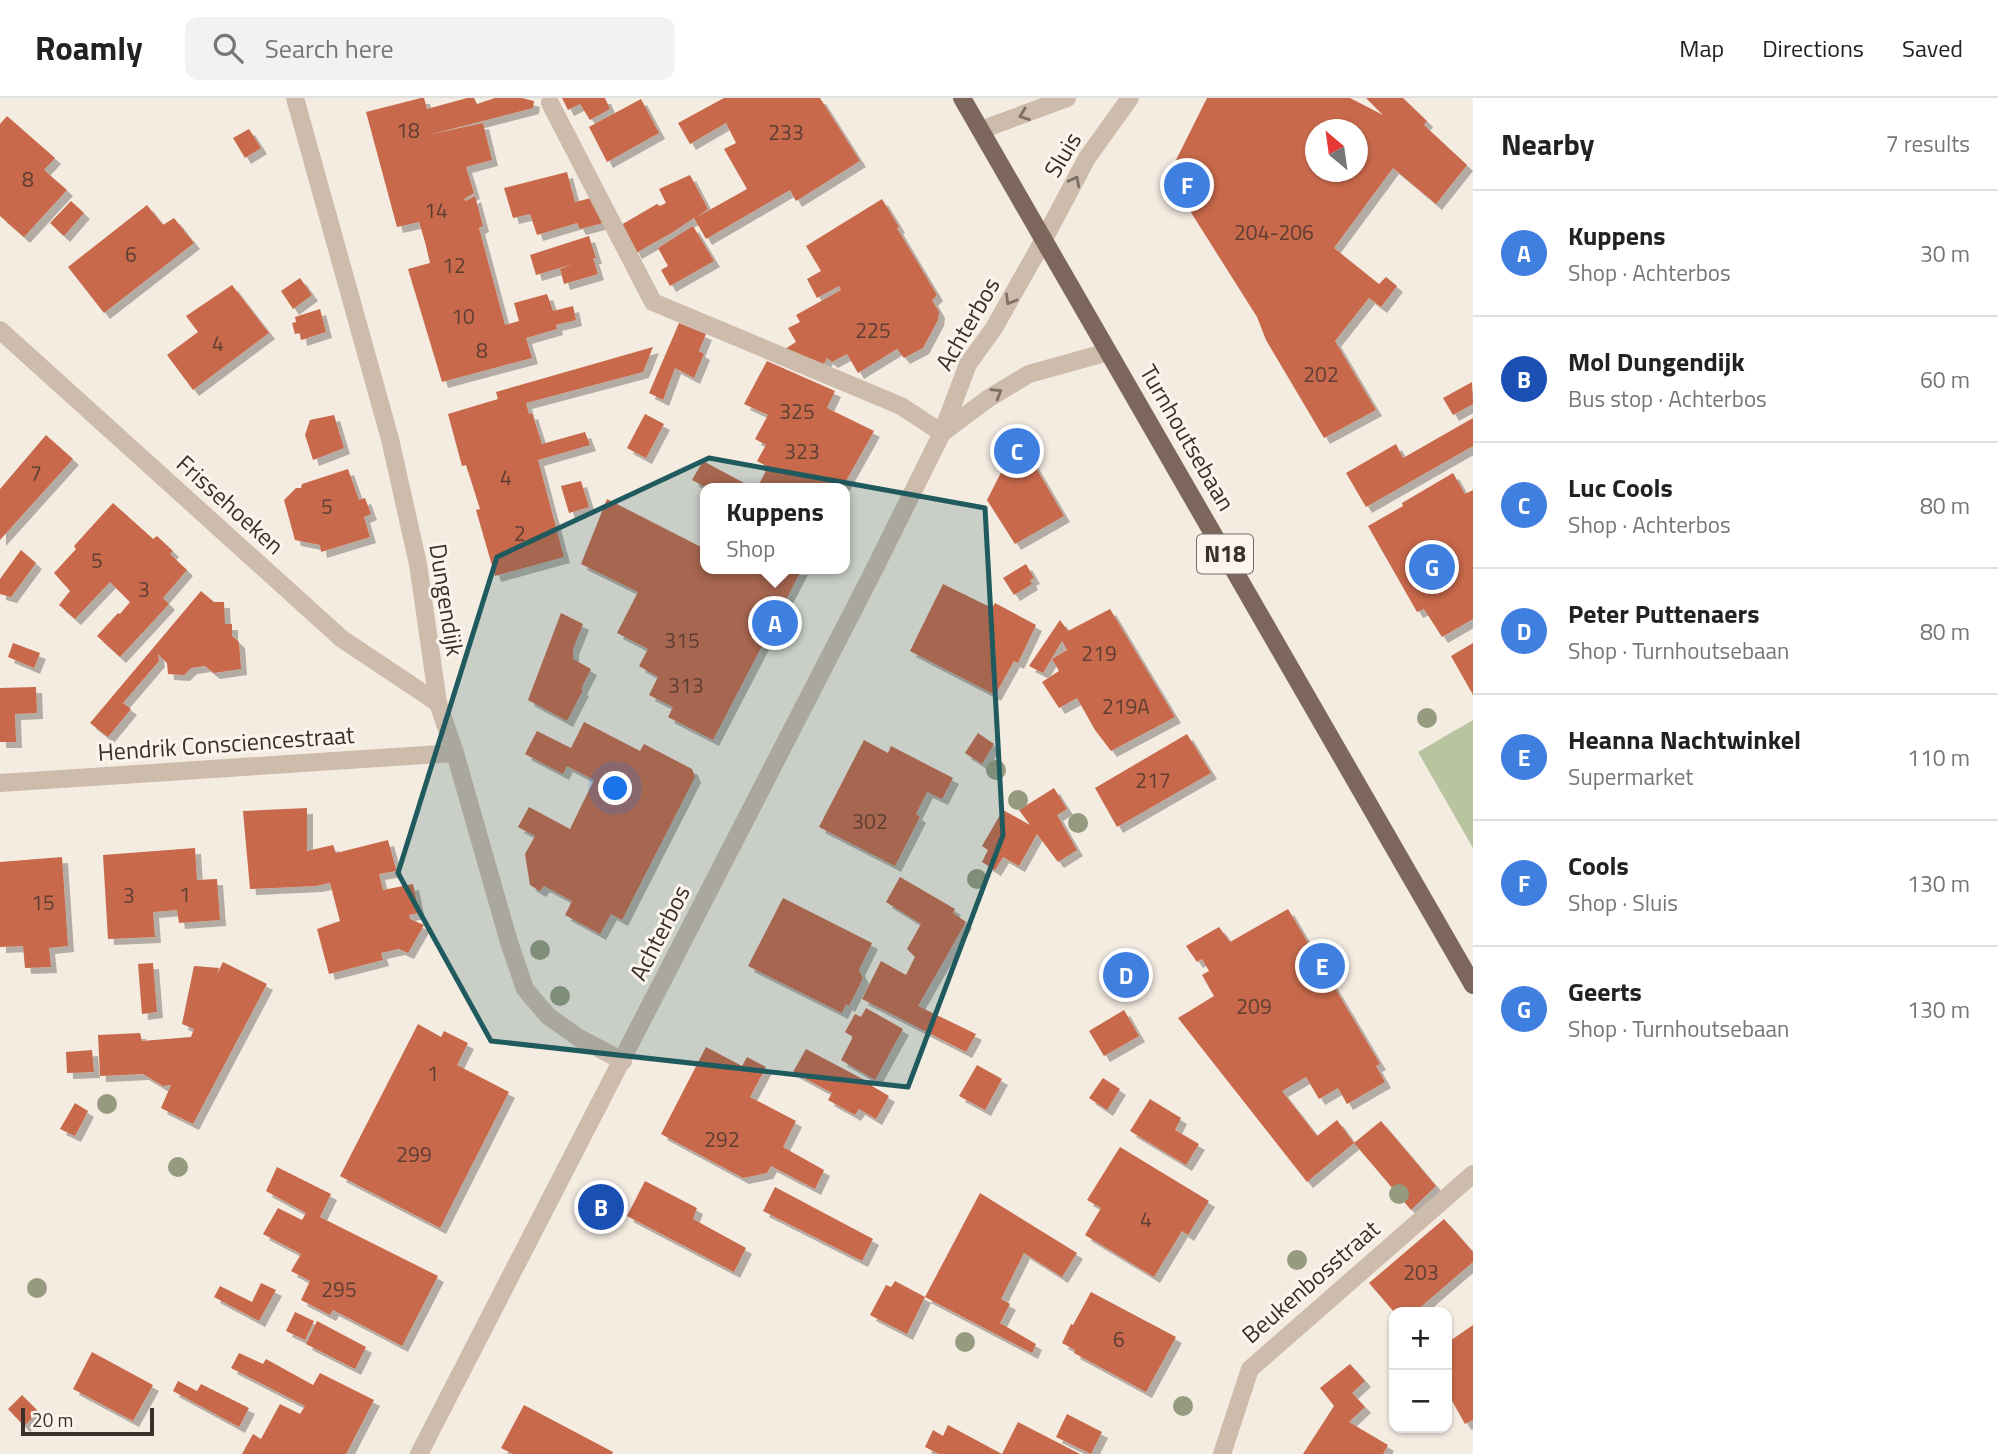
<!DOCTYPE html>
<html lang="en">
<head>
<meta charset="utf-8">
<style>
  :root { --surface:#fff; --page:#f2f2f2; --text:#222; --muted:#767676; --line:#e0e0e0; --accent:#1a73e8 }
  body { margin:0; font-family:"Titillium Web",sans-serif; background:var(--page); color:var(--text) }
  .controls { position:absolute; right:21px; bottom:21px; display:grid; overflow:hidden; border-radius:14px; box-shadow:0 2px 5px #0004 }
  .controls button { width:63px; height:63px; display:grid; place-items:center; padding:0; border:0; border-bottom:2px solid var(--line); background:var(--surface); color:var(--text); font:35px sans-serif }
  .compass { position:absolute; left:1305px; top:21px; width:63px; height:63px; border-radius:50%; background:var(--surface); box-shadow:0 2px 5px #0004; rotate:331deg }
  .scale { position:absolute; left:21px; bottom:18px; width:133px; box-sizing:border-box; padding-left:7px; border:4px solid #3b302b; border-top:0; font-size:19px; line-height:24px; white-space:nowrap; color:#3b302b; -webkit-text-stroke:5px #fbf5ee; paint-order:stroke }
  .you { position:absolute; left:616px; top:691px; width:24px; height:24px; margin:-18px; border:5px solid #fff; border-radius:50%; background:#1a73e8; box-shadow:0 0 0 10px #1a73e833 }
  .badge { display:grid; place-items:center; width:46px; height:46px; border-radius:50%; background:var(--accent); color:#fff; font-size:23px; font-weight:700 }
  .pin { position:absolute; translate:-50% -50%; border:4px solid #fff; box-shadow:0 2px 7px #0006 }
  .popup { position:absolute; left:700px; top:385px; width:150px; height:91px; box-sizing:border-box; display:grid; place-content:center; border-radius:14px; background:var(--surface); filter:drop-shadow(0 2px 5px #0005); font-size:23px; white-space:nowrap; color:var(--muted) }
  .popup b { font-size:26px; color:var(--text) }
  .popup::after { content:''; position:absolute; left:50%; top:100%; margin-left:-14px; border:14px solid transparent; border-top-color:var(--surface) }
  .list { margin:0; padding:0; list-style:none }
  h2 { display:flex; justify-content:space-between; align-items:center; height:91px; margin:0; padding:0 28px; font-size:30px }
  h2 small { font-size:23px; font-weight:400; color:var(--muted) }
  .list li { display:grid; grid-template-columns:46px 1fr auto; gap:21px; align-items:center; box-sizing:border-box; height:126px; padding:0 28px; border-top:2px solid var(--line) }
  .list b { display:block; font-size:26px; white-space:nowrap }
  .list p { margin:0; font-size:23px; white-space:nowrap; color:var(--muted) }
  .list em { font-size:23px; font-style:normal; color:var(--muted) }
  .icon { flex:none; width:38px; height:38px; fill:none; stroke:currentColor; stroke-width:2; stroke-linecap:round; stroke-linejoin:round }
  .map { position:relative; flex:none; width:1473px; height:1356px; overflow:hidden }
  header { display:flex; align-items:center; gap:42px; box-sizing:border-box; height:98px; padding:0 35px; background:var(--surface); border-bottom:2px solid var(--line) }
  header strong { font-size:33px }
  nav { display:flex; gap:38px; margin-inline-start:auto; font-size:24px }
  .search { width:490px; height:63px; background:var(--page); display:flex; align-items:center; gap:18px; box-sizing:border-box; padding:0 24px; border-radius:14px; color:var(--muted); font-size:26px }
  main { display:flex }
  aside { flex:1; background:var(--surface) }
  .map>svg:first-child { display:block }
  .green { fill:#b8c4a0 }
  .building { fill:#c8694b; fill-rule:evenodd; filter:url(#shadow) }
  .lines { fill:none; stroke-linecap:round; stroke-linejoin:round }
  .minor { stroke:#cdbbac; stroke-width:18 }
  .major { stroke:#7d675c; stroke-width:18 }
  .tree { fill:#969b7f }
  .oneway { stroke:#7d6f65 }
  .marked { fill:#1f5a5e; fill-opacity:0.2; stroke:#1f5a5e; stroke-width:5; stroke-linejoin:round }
  .labels { text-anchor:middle; stroke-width:6; stroke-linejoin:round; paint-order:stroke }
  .number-label { font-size:21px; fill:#5e3e33 }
  .shield { fill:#fbf5ee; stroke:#756b66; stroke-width:2 }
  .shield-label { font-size:23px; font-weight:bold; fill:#3b302b }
  .street-label { font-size:24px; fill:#3b302b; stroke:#fbf5ee }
</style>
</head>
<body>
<header>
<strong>Roamly</strong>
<div class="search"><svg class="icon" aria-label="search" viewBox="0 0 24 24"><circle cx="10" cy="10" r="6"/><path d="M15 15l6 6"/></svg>Search here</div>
<nav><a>Map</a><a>Directions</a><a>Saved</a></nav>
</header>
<main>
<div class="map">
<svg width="1473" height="1356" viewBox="0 0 1473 1356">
  <defs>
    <filter id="shadow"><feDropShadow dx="6" dy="6" stdDeviation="0" flood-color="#0004"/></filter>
  </defs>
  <rect width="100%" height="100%" fill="#f4ebe1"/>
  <path class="green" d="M1473,622v128l-55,-96z"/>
  <g class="building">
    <path d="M421,0h3l3,11 40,-11h7l3,6 18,-6h27l12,3 -1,7 -105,27 55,-12 9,37 -26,7 8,26 -10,6 2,2 9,-5 8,30 -4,2 26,97 14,-4 -5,-18 33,-9 6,17 20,-5 3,14 -20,5 1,4 -31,9 6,20 -90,24 -34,-113 22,-6 -5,-21 -6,-20 -22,5 -31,-115z"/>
    <path d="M562,0h43l5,11 -20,11 -10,-16 -12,6z"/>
    <path d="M724,0h96l40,63 -64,40 -6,-11 -84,49 -12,-21 -21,14 -37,21 -15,-28 36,-21 3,2 6,-3 -7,-14 31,-14 18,34 -11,8 50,-28 -23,-40 12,-6 -10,-20 -36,21 -12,-21z"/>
    <path d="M1207,0h143l33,17 -17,-17h37l24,23 -3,4 43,40 -31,39 -43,-36 -59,80 45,36 7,-7 11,9 -16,21 -12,-9 -34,43 41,69 -52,28 -58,-98 -9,-23 -89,-141zM1316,32h42v42h-43z"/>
    <path d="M641,1l18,34 -52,29 -18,-35z"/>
    <path d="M7,18l48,42 -11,12 23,20 -43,47 -24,-21v-92z"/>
    <path d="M249,31l12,19 -16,10 -12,-20z"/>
    <path d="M567,74l8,30 16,-4 12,25 -23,6 -3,-6 -40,12 -7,-21 -17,4 -9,-30z"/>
    <path d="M882,101l17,28 -2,1 40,67 -5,5 7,12 -1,8 -15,28 -19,10 -7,-9 -39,24 -11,-19 -15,8 -5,-4 -3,6 -39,-15 11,-7 -8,-14 12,-6 -4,-7 45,-25 -2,-4 -22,12 -10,-19 14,-8 -15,-25z"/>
    <path d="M71,103l13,12 -20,23 -14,-13z"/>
    <path d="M147,107l16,20 11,-7 20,25 -90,70 -36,-46z"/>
    <path d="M693,128l21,35 -44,25 -9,-16 7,-4 -10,-18z"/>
    <path d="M589,138l7,22h-3l5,16 -34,10 -4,-15 13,-5 -37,11 -6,-20z"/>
    <path d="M300,180l12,17 -19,14 -12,-18z"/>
    <path d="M232,187l37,48 -76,57 -26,-35 31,-23 -12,-16z"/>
    <path d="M320,211l6,23 -25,8 -1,-7 -5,1 -3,-11 4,-1 -1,-5z"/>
    <path d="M679,225l27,11 -7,17 5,3 -10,24 -19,-10 -12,32 -14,-7z"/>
    <path d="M653,249l-10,25 -117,31 3,11 3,-1 10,31 43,-12 5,13 -52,15 26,97 -69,19 -19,-66 4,-1 -14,-44 -4,1 -14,-52 50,-15 -2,-7z"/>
    <path d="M767,263l68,30 -8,17 47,23 -32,57h-85l11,-21 -11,-6 9,-16 -11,-6 13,-24 -24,-11z"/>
    <path d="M1472,284l1,22 -20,11 -10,-17z"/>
    <path d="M645,316l19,10 -18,34 -19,-10z"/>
    <path d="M334,317l10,33 -31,12 -8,-25 5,-15z"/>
    <path d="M1473,320v28l-107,61 -20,-34 50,-29 7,14z"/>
    <path d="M46,337l27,24 -73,81v-51z"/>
    <path d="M1025,351l39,67 -49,28 -28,-44 25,-49z"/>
    <path d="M703,363l43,23 -2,4h-37l-15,-8z"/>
    <path d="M348,371l11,31 6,-2 6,16 -7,3 6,20 -49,15 -1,-7 -25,-5 -11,-40 12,-12h5l1,-4z"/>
    <path d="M1453,375l12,21 8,-4v129l-31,18 -18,-28 -7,3 -49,-86 35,-20 -1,-3z"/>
    <path d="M581,383l8,26 -20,6 -8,-27z"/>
    <path d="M607,401l98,50v20h97l-89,171 -45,-23 5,-10 -24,-12 9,-18 -19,-11 9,-17 -31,-16 21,-41 -57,-28z"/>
    <path d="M113,405l38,34 2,2 4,-3 16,15 -3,3 17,16 -24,28 6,6 -49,53 -23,-21 21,-23 2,1 10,-12 -20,-20 -35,37 -16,-14 11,-14 -16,-18 22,-24 -2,-3z"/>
    <path d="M21,452l15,13 -25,34 -11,-3v-15z"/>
    <path d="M1026,466l8,14 -4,2 2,4 -18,11 -11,-17z"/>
    <path d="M943,486l49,24 3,-5 41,22 -18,38 -4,-2 -19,34 -85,-44z"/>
    <path d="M201,493l13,11h10l1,22h7v12l7,6 2,27 -27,4 -9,-7 -14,2 -7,7 -16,-1 -1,-11 -9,-9 1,7 -36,42 8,6 -23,28 -18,-14z"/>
    <path d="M1110,511l65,108 -64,34 -16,-21 -18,-32 -18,10 -17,-26 17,-11 -7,-12 15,-9 -5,-9 -19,32 -14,-7 31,-46 8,11z"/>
    <path d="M561,515l22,11 -10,25v10l18,10 -10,20 2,1 -16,31 -39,-21z"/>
    <path d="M13,545l27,10 -6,15 -26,-11z"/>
    <path d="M1473,545v52l-22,-39z"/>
    <path d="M36,589l1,26 -22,1 1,28h-16v-54z"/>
    <path d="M584,624l56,29 4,-7 48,25 3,8 -73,143 -11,-6 -11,20 -35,-19 7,-14 -28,-15 -4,5 -10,-6 -5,-31 10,-18 -17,-9 11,-20 41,22 24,-49 -27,-14 -4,8 -38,-20 12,-23 34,17z"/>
    <path d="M978,635l16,11 -12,20 -17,-11z"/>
    <path d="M1187,636l24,39 -94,54 -22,-39z"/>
    <path d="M864,642l24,13 3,-7 62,32 -11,21 -15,-7 -11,22 4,3 -25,49 -76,-39z"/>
    <path d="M1054,690l13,21 -10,6 20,35 -19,12 -21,-28 -18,32 -16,-9 -8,13 -13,-8 6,-12 -6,-4 21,-36 27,15 -11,-15z"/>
    <path d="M307,710v43l26,-6 3,8 52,-13 8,29v2l-17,3 4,16 30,-6 6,29 -10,2 1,4 14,6 -16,28 -9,-4 -18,4 2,7 -54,14 -12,-45 23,-8 -10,-38 -14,3 -66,3 -7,-78z"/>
    <path d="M195,750l2,32 20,-1 3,41 -41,3 -2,-13 -24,2 2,25 -47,2 -5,-84z"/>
    <path d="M62,759l6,89 -19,2 2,19 -26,1 -2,-22 -23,1v-85z"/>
    <path d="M900,779l55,32 -2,4 13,9 -48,84 58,28 -10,18 -104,-53 19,-38 25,14 9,-18 -8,-8 14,-25 -35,-22z"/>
    <path d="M783,800l89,45 -13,27 4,8 -14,28 -3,-2 -4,9 -94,-47z"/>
    <path d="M1288,811l92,155 -4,2 9,16 -38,22 -9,-16 -19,11 -13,-22 -24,14 35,45 20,-16 17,23 -47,39 -129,-164 36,-22 -12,-21 7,-4 -7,-12 -5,3 -11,-16 33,-19 11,15z"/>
    <path d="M223,864l44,22 -74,140 -32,-16 10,-23 -8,1 -20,-12 -43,2 -2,-41 42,-2 2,8 49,-4 3,-8 -12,-5 12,-58 25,2 -2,6z"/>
    <path d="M153,865l4,49 -15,2 -4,-50z"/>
    <path d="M866,910l37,21 -28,51 -34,-20 12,-23 -8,-5 10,-18 6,3z"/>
    <path d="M1124,912l15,26 -35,20 -15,-25z"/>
    <path d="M418,926l23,13 3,-6 24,12 -11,22 52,27 -69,136 -100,-52z"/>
    <path d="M706,949l36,19 5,-9 19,10 -16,30 46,24 -13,26 41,23 -9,19 -44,-23 -4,7 -24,5 -82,-44z"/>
    <path d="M806,951l66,35v2l17,10 -13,23 -17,-10 -4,6 -27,-15 4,-7 -39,-21z"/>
    <path d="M92,952l2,22 -27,1 -1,-21z"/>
    <path d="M977,967l25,14 -17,31 -26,-14z"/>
    <path d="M1103,980l17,11 -13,21 -18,-12z"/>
    <path d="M1150,1001l31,19 -6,12 24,14 -13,21 -56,-34z"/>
    <path d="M75,1005l13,8 -13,25 -15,-7z"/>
    <path d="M1381,1023l55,65 -25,24 -57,-67z"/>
    <path d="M1120,1049l89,54 -21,34 -6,-4 -28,46 -69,-42 16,-27 -14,-8z"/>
    <path d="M277,1069l54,27 -11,23 118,59 -36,70 -69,-36 -3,5 -29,-15 9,-19 -19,-10 10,-17 -38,-20 15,-26 24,12 4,-7 -40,-22z"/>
    <path d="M645,1083l52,27 -4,11 53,29 -12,24 -107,-56z"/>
    <path d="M775,1089l98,52 -11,22 -99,-50z"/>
    <path d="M980,1095l97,60 -15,24 -38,-24 -23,46 9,5 -10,19 36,21 -4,9 -107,-56z"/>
    <path d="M1444,1121l29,33v10l-58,50h-21l-25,-29z"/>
    <path d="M895,1183l30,16 -18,37 -37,-19 16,-30 5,2z"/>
    <path d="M261,1185l15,7 -17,31 -45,-24 6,-11 32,16z"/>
    <path d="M1091,1194l85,45 -30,55 -72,-39 1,-3 -13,-7 9,-19 2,1z"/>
    <path d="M295,1214l19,9 -9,19 -19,-9z"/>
    <path d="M317,1223l49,26 -11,22 -49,-25z"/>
    <path d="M1473,1227v95l-8,4 -18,-32v-49z"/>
    <path d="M92,1254l61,33 -20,36 -60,-32z"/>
    <path d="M239,1255l24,11 3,-5 47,26 7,-12 54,27 -28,54h-104l11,-20 8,5 19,-35 20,10 5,-8 -74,-38z"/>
    <path d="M1350,1266l15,17 -13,12 13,14 -16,15 39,23 -5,9h-80l31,-48 -14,-18z"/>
    <path d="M178,1283l19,10 4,-7 48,24 -10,19 -66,-36z"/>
    <path d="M22,1297l17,17 -15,14 -16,-17z"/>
    <path d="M524,1307l89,47 -1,2h-99l-12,-6z"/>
    <path d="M1067,1316l35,18 -11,22 -35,-17z"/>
    <path d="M1018,1324l62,32h-141l-14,-7 8,-17 10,6 5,-11 54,29z"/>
  </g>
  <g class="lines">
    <g class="minor">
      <path d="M295,0l95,341 28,125 20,139 17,50 54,189 16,47 23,27 31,22 44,23"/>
      <path d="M550,5l103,199 248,104 41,27"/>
      <path d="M981,32l86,-32"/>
      <path d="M0,232l342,309 96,64"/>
      <path d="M942,335l47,-35 40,-24 79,-22"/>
      <path d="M0,685l455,-30"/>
      <path d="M419,1356l454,-882 69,-139 26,-69 26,-36 49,-87 44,-83 43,-60"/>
      <path d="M1222,1356l28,-85 223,-195"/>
    </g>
    <path class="major" d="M962,0l511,887"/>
  </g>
  <g class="tree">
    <circle cx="1427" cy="620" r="10"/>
    <circle cx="996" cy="672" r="10"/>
    <circle cx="1018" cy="702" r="10"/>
    <circle cx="1078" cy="725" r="10"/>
    <circle cx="977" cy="781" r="10"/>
    <circle cx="540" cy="852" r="10"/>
    <circle cx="560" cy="898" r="10"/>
    <circle cx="107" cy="1006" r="10"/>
    <circle cx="178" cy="1069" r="10"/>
    <circle cx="1399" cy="1096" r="10"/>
    <circle cx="1297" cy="1162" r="10"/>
    <circle cx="37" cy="1190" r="10"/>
    <circle cx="965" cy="1244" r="10"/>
    <circle cx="1183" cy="1308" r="10"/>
  </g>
  <defs><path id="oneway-chevron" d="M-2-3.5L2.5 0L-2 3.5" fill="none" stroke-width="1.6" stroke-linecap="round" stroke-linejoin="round" transform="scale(1.75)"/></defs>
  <g class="oneway">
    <use href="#oneway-chevron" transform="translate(1024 17) rotate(160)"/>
    <use href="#oneway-chevron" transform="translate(1075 83) rotate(-62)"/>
    <use href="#oneway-chevron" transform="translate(1010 202) rotate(120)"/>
    <use href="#oneway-chevron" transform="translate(997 295) rotate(-31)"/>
  </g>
  <path class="marked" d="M709,360l276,50 18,327 -95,252 -417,-46 -93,-168 99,-316z"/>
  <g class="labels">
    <g class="number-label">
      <text x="408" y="40">18</text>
      <text x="786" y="42">233</text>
      <text x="28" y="89">8</text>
      <text x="436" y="120">14</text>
      <text x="1274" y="142">204-206</text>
      <text x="131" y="164">6</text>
      <text x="454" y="175">12</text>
      <text x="463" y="226">10</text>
      <text x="873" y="240">225</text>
      <text x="218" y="253">4</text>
      <text x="482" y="260">8</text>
      <text x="1321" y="284">202</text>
      <text x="797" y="321">325</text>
      <text x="802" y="361">323</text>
      <text x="36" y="383">7</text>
      <text x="506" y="387">4</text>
      <text x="327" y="416">5</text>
      <text x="520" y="443">2</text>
      <text x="97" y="470">5</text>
      <text x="144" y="499">3</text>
      <text x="682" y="550">315</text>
      <text x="1099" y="563">219</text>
      <text x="686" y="595">313</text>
      <text x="1126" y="616">219A</text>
      <text x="1153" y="690">217</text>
      <text x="870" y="731">302</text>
      <text x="185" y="804">1</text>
      <text x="129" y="805">3</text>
      <text x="43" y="812">15</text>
      <text x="1254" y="916">209</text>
      <text x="433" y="983">1</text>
      <text x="722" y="1049">292</text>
      <text x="414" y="1064">299</text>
      <text x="1146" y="1129">4</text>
      <text x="1421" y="1182">203</text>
      <text x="339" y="1199">295</text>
      <text x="1119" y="1249">6</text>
    </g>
    <rect class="shield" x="1197" y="436.5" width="56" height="39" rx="5"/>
    <g class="shield-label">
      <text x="1225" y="464">N18</text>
    </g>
    <g class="street-label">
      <text transform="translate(1063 57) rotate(-59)" y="8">Sluis</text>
      <text transform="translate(968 226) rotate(-60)" y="8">Achterbos</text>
      <text transform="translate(1187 340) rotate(60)" y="8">Turnhoutsebaan</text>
      <text transform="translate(230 407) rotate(42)" y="8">Frissehoeken</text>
      <text transform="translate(446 502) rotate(81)" y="8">Dungendijk</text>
      <text transform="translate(226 646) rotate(-4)" y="8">Hendrik Consciencestraat</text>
      <text transform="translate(660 835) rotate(-63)" y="8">Achterbos</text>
      <text transform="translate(1311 1184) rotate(-41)" y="8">Beukenbosstraat</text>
    </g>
  </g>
</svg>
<div class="controls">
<button>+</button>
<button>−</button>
</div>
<svg class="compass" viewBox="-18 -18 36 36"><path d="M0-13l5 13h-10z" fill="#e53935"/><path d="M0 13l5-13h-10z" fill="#767676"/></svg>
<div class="scale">20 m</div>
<div class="you"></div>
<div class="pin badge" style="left:775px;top:525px;background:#3f7fe0">A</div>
<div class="popup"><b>Kuppens</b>Shop</div>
<div class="pin badge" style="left:601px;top:1109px;background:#1a4fb4">B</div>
<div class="pin badge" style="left:1017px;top:353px;background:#3f7fe0">C</div>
<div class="pin badge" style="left:1126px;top:877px;background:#3f7fe0">D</div>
<div class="pin badge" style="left:1322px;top:868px;background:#3f7fe0">E</div>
<div class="pin badge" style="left:1187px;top:87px;background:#3f7fe0">F</div>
<div class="pin badge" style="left:1432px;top:469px;background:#3f7fe0">G</div>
</div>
<aside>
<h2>Nearby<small>7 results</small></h2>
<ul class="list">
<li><span class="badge" style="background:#3f7fe0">A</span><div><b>Kuppens</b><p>Shop · Achterbos</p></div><em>30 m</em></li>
<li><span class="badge" style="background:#1a4fb4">B</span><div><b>Mol Dungendijk</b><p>Bus stop · Achterbos</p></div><em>60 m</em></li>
<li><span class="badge" style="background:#3f7fe0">C</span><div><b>Luc Cools</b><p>Shop · Achterbos</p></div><em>80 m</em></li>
<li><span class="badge" style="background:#3f7fe0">D</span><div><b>Peter Puttenaers</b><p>Shop · Turnhoutsebaan</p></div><em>80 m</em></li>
<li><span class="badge" style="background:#3f7fe0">E</span><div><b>Heanna Nachtwinkel</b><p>Supermarket</p></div><em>110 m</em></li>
<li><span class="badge" style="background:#3f7fe0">F</span><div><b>Cools</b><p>Shop · Sluis</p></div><em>130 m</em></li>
<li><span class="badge" style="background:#3f7fe0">G</span><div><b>Geerts</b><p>Shop · Turnhoutsebaan</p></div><em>130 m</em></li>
</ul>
</aside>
</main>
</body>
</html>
